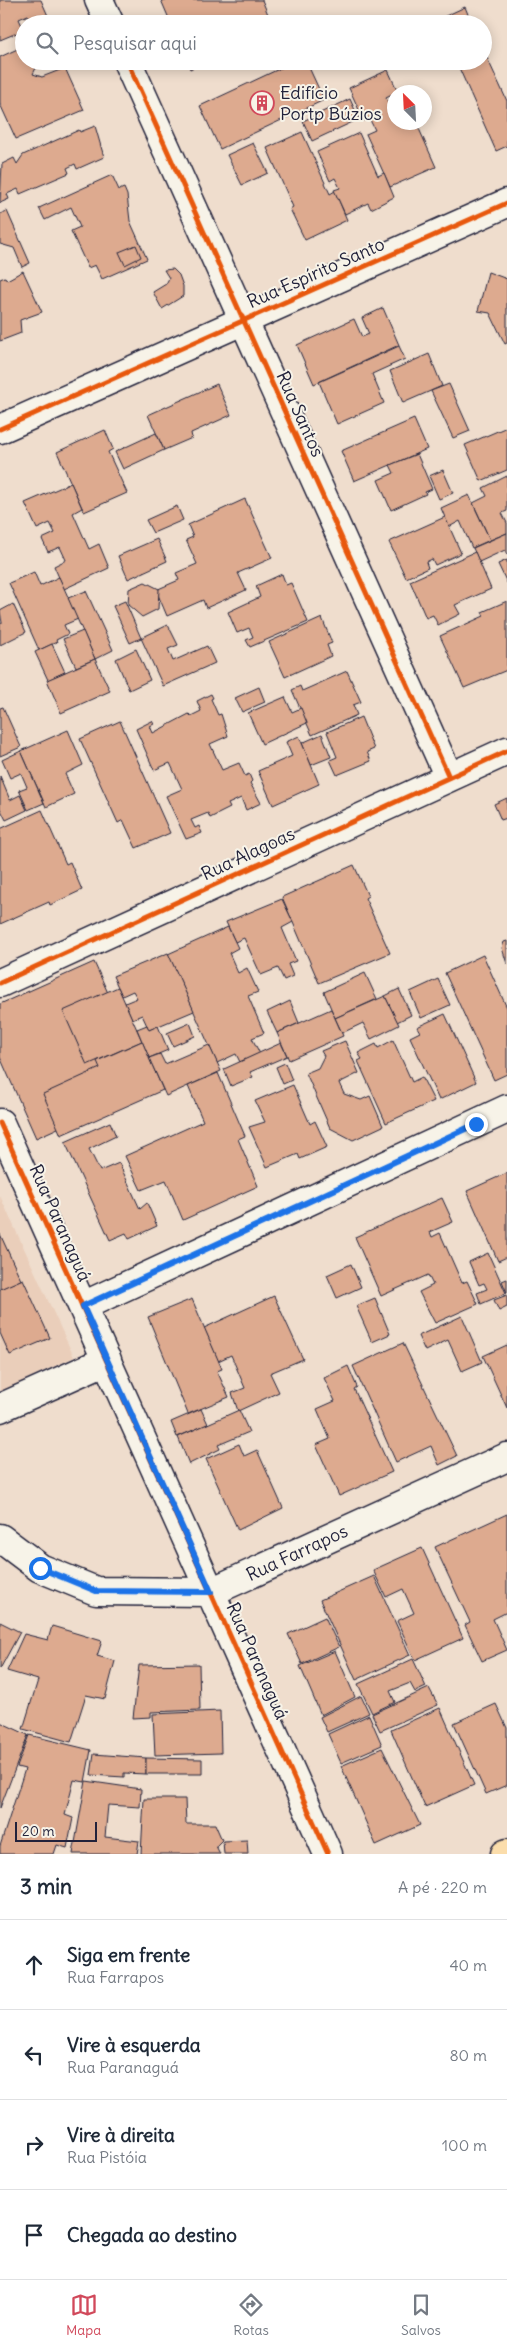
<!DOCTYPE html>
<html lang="pt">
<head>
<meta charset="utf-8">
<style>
  :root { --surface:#fff; --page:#f2f2f3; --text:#1f2937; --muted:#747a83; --line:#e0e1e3; --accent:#d1495b }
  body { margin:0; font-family:Delius,sans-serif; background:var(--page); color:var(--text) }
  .compass { position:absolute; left:387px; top:85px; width:45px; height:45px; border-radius:50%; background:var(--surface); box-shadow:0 2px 12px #0003; rotate:336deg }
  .scale { position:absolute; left:15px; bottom:12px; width:82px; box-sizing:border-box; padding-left:5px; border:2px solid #22223b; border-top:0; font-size:14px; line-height:18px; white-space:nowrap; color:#22223b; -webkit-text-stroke:4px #f7f3e8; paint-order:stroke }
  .stop { position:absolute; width:15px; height:15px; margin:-11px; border:4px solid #1a73e8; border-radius:50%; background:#fff }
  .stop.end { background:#1a73e8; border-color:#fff; box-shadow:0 1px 5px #0008 }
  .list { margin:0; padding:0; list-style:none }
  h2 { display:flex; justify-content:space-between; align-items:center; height:65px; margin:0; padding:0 20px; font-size:21px }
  h2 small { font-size:16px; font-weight:400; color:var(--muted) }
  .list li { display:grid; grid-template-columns:32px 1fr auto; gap:15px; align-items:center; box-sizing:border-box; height:90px; padding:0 20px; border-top:1px solid var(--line) }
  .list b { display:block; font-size:19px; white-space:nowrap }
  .list p { margin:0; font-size:16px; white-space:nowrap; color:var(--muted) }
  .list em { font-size:16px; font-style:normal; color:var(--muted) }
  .icon { flex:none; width:28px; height:28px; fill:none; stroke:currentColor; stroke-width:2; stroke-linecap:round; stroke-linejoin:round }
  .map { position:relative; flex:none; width:507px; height:1854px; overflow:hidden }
  .search { position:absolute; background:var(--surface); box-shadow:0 2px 12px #0003; left:15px; right:15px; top:15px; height:55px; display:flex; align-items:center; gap:12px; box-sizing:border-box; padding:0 18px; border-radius:28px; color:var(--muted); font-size:19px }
  .sheet { height:425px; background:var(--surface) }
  nav { display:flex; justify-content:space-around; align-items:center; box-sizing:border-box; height:70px; border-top:1px solid var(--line); background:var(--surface); font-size:14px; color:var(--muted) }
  nav a { display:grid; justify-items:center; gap:2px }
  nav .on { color:var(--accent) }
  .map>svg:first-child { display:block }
  .built { fill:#eaceba }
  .building { fill:#ddaa8f; stroke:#22223b }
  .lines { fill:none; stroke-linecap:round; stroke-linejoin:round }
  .minor-casing { stroke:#22223b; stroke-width:31 }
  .major-casing { stroke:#22223b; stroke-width:31 }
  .minor { stroke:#f7f3e8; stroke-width:28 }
  .major { stroke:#fbddab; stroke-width:28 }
  .cycleway-casing { stroke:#f7f3e8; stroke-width:8 }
  .cycleway { stroke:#e8590c; stroke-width:5 }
  .route { stroke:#1a73e8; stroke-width:6 }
  .labels { text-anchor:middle; stroke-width:4; stroke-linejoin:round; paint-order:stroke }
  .poi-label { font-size:18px; fill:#22223b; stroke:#f7f3e8; text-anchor:start }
  .street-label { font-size:18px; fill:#22223b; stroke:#f7f3e8 }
</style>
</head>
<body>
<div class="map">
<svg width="507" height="1854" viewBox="0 0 507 1854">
  <rect width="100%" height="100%" fill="#efddcd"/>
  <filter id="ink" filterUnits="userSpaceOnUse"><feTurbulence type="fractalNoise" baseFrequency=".02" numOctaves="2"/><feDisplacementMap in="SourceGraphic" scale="10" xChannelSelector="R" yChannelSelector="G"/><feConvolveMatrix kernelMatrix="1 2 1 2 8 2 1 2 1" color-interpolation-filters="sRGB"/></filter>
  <g filter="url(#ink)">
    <path class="built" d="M0,1196l74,161 -74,35z"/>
    <g class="building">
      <path d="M0,0h41l8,18 -17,6 -4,-9 -9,4 5,11 -24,10z"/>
      <path d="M161,0h101l10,24h-108l6,-3z"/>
      <path d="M465,7l7,17h-33l-2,-4z"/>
      <path d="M24,46v15h13l1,3 -5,10 9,3 23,-9 19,42 -68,29 -16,-35v-47z"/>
      <path d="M483,49l24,52v45l-11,5 -40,-90h27z"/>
      <path d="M187,61h20l-17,8z"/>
      <path d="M296,61h10l18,39 -104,49 -20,-43z"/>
      <path d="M388,70l10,22 -12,6 8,17v7h22l20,45 -46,20 -24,-53 9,-4 -6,-12 -5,3 -15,-33z"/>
      <path d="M350,99l9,20 -47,22 -9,-20z"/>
      <path d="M95,126l9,31 -27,12 -2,-5 -8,4 2,5 -49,21 -2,-5 -11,5 2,5 -9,4 2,-39 12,-6 3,6 6,-9 56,-25 1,2z"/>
      <path d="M302,132l28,62 5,-3 12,29 -42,20 -15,-31 3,-2 -26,-59z"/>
      <path d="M359,133l19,43 6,-3 10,24 -23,12 -3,-6 -23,11 -11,-24 6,-2 -5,-10 -5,3 -13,-29z"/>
      <path d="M253,143l15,30 -26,12 -15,-30z"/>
      <path d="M112,175l7,15 5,-2 3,7 3,26 17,38 -45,20 -7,-14 -7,3 -17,-37 9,-4 -9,-20 -26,13 -6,-12z"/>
      <path d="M7,211l23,52 -8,4 -8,-19 -14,-4v-30z"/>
      <path d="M136,245l5,12 -16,8 -6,-13z"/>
      <path d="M173,269l6,6 4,11v10l-21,13 -9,-17 13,-8 3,-6 -5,-8z"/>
      <path d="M23,271l19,41 -22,8 1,13 -21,8v-62l5,-2 2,3z"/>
      <path d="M488,272l19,7v64l-2,1 -15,-31 -12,-2z"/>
      <path d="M383,308l16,37 -85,39 -17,-39 57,-26 8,18 7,-3 -7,-16z"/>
      <path d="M399,346l6,13 -33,15 12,29 -47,21 -18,-42z"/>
      <path d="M429,354l13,32 -39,17 -13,-32z"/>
      <path d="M217,384l14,31 -40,18 1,5 -28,12 -16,-35z"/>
      <path d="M449,384l21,47 -17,7 -22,-47z"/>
      <path d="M414,419l13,30 -73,32 -13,-30z"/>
      <path d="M507,427v43l-26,11 -16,-36z"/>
      <path d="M105,430l8,19 -5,3 19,41 -43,19 -27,-60z"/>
      <path d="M156,433l8,17 -41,19 -8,-17z"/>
      <path d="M417,454l15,35 -7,3 1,2 -35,16 -13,-30 16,-7 -4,-8z"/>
      <path d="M443,470l10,23 -14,6 -10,-23z"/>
      <path d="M507,476v35l-5,2 5,10v10l-17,7 -17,-37 14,-7 -4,-8z"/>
      <path d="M71,483l11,25 -9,5 16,36 10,-5 10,24 -45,21 -10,-23 12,-6 -6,-13 -12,5 -6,-13 13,-6 -5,-10 -13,6 -12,-26z"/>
      <path d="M469,495l21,45 -18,8 -12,-27 -11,6 -8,-19z"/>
      <path d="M245,499l27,59 -34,15 8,17 -40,18 -3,-8 -36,16 -11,-26 23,-10 -3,-7 21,-9 -11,-24 7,-3 -5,-12z"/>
      <path d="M177,506l6,14 -30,13 -7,-13z"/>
      <path d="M445,517l16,36 -26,12 -3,-6 -6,3 2,6 -22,10 -17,-36z"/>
      <path d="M507,533v22l-2,-5 -26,12 -6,-14z"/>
      <path d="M157,539l10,22 -39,18 -10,-23z"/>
      <path d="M475,552l16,37 -36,16 5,9 -22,11 -5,-10 -7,3 -16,-37z"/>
      <path d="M507,560v23l-9,-19z"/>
      <path d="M34,572l6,14 19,-9 19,42 -14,6 4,9 -12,6 1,2 -18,8 -30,-67z"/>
      <path d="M282,574l4,11 5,-2 17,39 -58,25 -4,-7 7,-3 -4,-9 -12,5 -9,-21 32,-15 -4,-11z"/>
      <path d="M145,582l14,7 -1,20 -16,8 -14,-12 1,-16z"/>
      <path d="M86,591l27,59 -18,9 -27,-61z"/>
      <path d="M125,601l16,37 -11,5 -17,-37z"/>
      <path d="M507,601v69l-43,18 -24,-52 44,-20 -2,-4z"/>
      <path d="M13,604l13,28 -26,13v-21l2,-1 -2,-12z"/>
      <path d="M322,618l10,25 -5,2 4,11 -46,21 -16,-35z"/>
      <path d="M168,625l10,20 -10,4 5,12 34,-15 8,17 -52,23 -22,-48z"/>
      <path d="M83,631l12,28 -19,8 -13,-28z"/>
      <path d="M52,644l13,28 -17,8 -13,-28z"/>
      <path d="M136,649l14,31 -21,10 -13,-31z"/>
      <path d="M95,659l15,32 -49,22 -14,-33z"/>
      <path d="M347,671l14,31 -8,3 4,10 -45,20 -20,-45 8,-4 2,5z"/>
      <path d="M259,687l6,15 -23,10 -7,-14z"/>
      <path d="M211,694l2,4 -2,1 7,16 3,-1 7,22 -18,8 12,26 17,-7 6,13 4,-2 3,7 -2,2 11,20 -15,7 -5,-12 -13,6 2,4 -20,10 -2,-5 -17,7 4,8 4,-2 3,7 -16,6 -20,-43 16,-7 -12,-26 -16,7 -18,-41 16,-8 2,3 -4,2 3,7 36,-19 2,2 10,-5 -4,-10z"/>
      <path d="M285,697l7,15 9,-4 6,15 -45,21 -14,-31z"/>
      <path d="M3,707l18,40 -21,9v-48z"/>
      <path d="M361,717l13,32 -7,3 4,9 -34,14 -7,-15 7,-3 -10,-25z"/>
      <path d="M120,721l50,112 -34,15 -13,-28 -5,3 -38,-84z"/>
      <path d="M68,730l15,35 -18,9 9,20 -28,13 -25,-56z"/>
      <path d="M322,734l9,23 -20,8 -9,-22z"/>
      <path d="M299,736l20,48 -46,21 -15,-34 34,-15 -6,-14z"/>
      <path d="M21,751l23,52 -16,7 -9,-20 8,-3 -6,-14 -11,5 -8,-18z"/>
      <path d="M0,776l10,24 10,-5 7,15 -21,10 -6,-12z"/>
      <path d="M507,798v20l-6,2 -7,-16z"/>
      <path d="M42,810l24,54 4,-2 12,28 -32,15 -1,-3 -49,22v-95z"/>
      <path d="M354,865l14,31 -3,2 25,55 -71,30 -37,-86z"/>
      <path d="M282,899l11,23 -11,6 14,33 -8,3 5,12 -9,4 -6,-12 -17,7 -17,-37 -9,4 -9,-20z"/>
      <path d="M228,927l10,21 -9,5 9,20 9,-5 11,24 -10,4 16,37 -12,5 8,16 -20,8 -4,-8 -19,9 -49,-109z"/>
      <path d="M507,941v23l-5,-16 2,-6z"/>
      <path d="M168,953l26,58 -45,19 -7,-15 -10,4 -7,-16 12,-5 -4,-7 -11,5 -9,-20z"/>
      <path d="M483,955l24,53v66l-13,6 -49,-107z"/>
      <path d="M94,962l56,124 -114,52 -36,-81v-53z"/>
      <path d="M365,973l12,26 -42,19 -11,-26z"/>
      <path d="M438,979l12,26 -29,13 -11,-26z"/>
      <path d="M118,987l24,54 -55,24 -24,-54z"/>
      <path d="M399,989l12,26 -14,7 -12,-26z"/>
      <path d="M385,996l14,29 -28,14 -8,-16 -21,10 -7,-15z"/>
      <path d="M290,1001l9,22 -22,10 -10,-21z"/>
      <path d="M331,1009l12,27 -54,24 -12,-27z"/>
      <path d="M445,1014l31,68 -37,18 -29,-63 10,-5 -3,-5z"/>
      <path d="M190,1023l5,13 -22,10 -6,-13z"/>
      <path d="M147,1025l2,5 9,-4 10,24 -19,8 -12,-29z"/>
      <path d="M393,1040l19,42 10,-5 12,24 -48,22 -28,-62 4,-2 -4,-6 18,-9 2,4z"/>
      <path d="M142,1041l21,49 -102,45 -18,-41 57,-26 -3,-7z"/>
      <path d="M345,1041l14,32 -20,10 5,11 17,6 9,-4 13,30 -30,14 -23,-12 -24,-55 12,-5 6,-12 -3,-5z"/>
      <path d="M281,1043l6,13 -37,16 3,5 -22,9 -7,-17z"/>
      <path d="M209,1045l12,26 -55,25 -17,-38 11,-4 5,10z"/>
      <path d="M285,1063l7,17 -9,4 -7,-17z"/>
      <path d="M218,1073l27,63 -7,3 20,47 -75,34 -17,-40 -25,10 -16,-34 78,-35 -15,-35z"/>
      <path d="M293,1085l17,39 5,-3 12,26 -27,12 -2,-5 -31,13 -18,-40 16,-5 -10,-21z"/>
      <path d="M110,1122l6,14 -27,13 11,22 19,-8 21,46 7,-6 10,23 -28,13 -3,-6 -16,7 -45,-98z"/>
      <path d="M507,1173v84l-9,4 -31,-70z"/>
      <path d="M442,1198l11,24 -23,10 2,5 8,-4 22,50 5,-2 11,23 -43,19 -16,-31 14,-7 -5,-10 -47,21 -26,-59z"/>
      <path d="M0,1234l21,46 -21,10z"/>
      <path d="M488,1253l18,40 -25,11 -4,-11 10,-4 -3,-6 -5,2 -10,-23z"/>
      <path d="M351,1264l10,23 -24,11 -10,-23z"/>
      <path d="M23,1279l27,59 -40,17 -10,-22v-44z"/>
      <path d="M507,1279v14l-5,-12z"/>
      <path d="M507,1295v12l-8,4 -5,-11z"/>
      <path d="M274,1296l29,63 -33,14 9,19 -41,19 -6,-18 13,-5 -14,-33 -13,6 -14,-33z"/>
      <path d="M375,1298l15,36 -18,8 -16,-36z"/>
      <path d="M192,1299l30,70 -5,2 12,26 -41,17 -40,-97z"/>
      <path d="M462,1316l20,46 -20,9 -14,-31 -23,11 -7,-15z"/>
      <path d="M403,1343l54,113 -18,9 -8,-19 -35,16 -43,-96z"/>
      <path d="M507,1345v63l-24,-52z"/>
      <path d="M348,1366l9,21 -3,2 38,83 -53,24 -23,-51 14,-6 -13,-30 18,-8 -11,-23z"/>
      <path d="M201,1409l7,15 -31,13 -6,-15z"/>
      <path d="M239,1410l10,22 -31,13 2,4 -31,15 -11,-27z"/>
      <path d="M239,1444l5,12 13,-6 26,58 -45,22 -32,-71z"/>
      <path d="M507,1514v98l-14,7 14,31 -25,11 -17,-36 5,-3 -35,-75z"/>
      <path d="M422,1548l41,90 -48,22 -18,-39 17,-8 -11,-24 -17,8 -13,-27z"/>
      <path d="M374,1576l36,79 -54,25 -36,-80z"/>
      <path d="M325,1617l14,30 -37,17 -14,-30z"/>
      <path d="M0,1622l20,10 -20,37z"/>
      <path d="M52,1626l50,15 -5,15 18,5 -10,38 -19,-4 -15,47 -48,-13 15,-49 -31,-9 17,-37 24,6z"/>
      <path d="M335,1651l20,46 -34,18 -21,-49z"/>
      <path d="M413,1659l13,28 -11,5 -5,-9 -20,8 5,11 -23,11 -14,-29z"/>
      <path d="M199,1664l1,46 -49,2v5l-18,1 6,-53z"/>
      <path d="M429,1688l9,17 -58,26 -8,-17z"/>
      <path d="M361,1696l8,17 -42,19 -7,-15z"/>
      <path d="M496,1704l11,24v57l-21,9 -32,-71z"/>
      <path d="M440,1708l34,77 -49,22 -34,-77z"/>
      <path d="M220,1711l1,42 -66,2 -2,-41z"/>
      <path d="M369,1715l13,30 -41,18 -13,-29z"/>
      <path d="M0,1722l28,13 -28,73z"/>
      <path d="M29,1735l62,15 -6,32 -11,-2 -9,35 8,3 -6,30 -10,-3 -3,9h-54v-8l25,-77 -8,-2z"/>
      <path d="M382,1748l38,77 -44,20 -35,-79z"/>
      <path d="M94,1754l52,4v16l-22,-1v4l-33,-2z"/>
      <path d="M146,1758l56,1v15h-56z"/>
      <path d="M86,1781l55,8 -1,18 -32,-2 -3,32 34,4 -2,13h-64z"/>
      <path d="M144,1799h41l1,25h29l7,16 -6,6 4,8h-79z"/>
      <path d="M247,1840l1,14h-24l-1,-13z"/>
    </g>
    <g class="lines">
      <g class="minor-casing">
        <g id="minor">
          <path d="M99,0l11,24"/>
          <path d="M127,61l322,716"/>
          <path d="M0,429l507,-226"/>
          <path d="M0,983l507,-232"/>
          <path d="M0,1123l328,731"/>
          <path d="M83,1306l424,-197"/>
          <path d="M0,1408l107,-48"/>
          <path d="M0,1538l40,30 56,23 115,1 296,-135"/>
        </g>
      </g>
      <g class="major-casing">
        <path id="major" d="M505,1854l2,-1"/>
      </g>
      <use href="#minor" class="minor"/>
      <use href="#major" class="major"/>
      <g class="cycleway-casing">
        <g id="cycleway">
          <path d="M127,61l322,716"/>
          <path d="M0,429l507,-226"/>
          <path d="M0,983l507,-232"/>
          <path d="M0,1123l328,731"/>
        </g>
      </g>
      <use href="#cycleway" class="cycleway"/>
    </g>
  </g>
  <g class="lines" filter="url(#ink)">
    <path class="route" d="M40,1568l56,23 115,1 -128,-286 393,-182"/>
  </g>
  <defs>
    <g id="building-ring" transform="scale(1.25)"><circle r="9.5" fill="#f7f3e8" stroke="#d1495b" stroke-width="1.5"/><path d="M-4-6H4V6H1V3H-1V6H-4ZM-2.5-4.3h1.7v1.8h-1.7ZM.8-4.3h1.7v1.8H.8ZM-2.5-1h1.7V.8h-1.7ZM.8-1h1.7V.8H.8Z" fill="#d1495b"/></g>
  </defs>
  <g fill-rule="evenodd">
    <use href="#building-ring" x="262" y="103"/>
  </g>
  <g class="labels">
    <g class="poi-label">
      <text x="280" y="99">Edifício<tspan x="280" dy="21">Portp Búzios</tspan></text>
    </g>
    <g class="street-label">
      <text transform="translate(316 273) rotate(-24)" y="6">Rua Espírito Santo</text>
      <text transform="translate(300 414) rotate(66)" y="6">Rua Santos</text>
      <text transform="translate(248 854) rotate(-25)" y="6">Rua Alagoas</text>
      <text transform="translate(60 1223) rotate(66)" y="6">Rua Paranaguá</text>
      <text transform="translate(297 1553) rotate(-25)" y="6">Rua Farrapos</text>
      <text transform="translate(257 1661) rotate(66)" y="6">Rua Paranaguá</text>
    </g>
  </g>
</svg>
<svg class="compass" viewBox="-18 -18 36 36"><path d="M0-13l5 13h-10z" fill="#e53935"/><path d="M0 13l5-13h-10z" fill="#747a83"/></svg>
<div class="scale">20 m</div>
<div class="stop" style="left:40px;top:1568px"></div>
<div class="stop end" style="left:476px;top:1124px"></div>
<div class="search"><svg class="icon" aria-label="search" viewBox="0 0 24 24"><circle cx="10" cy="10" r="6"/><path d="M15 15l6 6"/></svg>Pesquisar aqui</div>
</div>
<section class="sheet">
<h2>3 min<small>A pé · 220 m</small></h2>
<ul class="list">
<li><svg class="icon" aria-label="ahead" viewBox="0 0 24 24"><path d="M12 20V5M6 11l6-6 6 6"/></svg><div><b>Siga em frente</b><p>Rua Farrapos</p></div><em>40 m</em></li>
<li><svg class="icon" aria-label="left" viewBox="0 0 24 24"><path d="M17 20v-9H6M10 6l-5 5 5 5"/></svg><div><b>Vire à esquerda</b><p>Rua Paranaguá</p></div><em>80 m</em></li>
<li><svg class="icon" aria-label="right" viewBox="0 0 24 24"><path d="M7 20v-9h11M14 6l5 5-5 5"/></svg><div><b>Vire à direita</b><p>Rua Pistóia</p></div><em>100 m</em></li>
<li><svg class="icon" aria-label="arrive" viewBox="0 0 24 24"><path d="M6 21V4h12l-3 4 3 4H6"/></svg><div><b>Chegada ao destino</b></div></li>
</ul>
</section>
<nav>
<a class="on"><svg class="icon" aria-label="map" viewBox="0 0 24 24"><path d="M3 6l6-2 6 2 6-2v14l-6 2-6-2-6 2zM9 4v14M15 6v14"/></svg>Mapa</a>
<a><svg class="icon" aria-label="directions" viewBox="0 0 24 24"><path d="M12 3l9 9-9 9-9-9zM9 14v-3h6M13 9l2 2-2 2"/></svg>Rotas</a>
<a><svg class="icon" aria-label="saved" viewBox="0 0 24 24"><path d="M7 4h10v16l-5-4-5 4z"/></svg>Salvos</a>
</nav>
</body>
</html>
